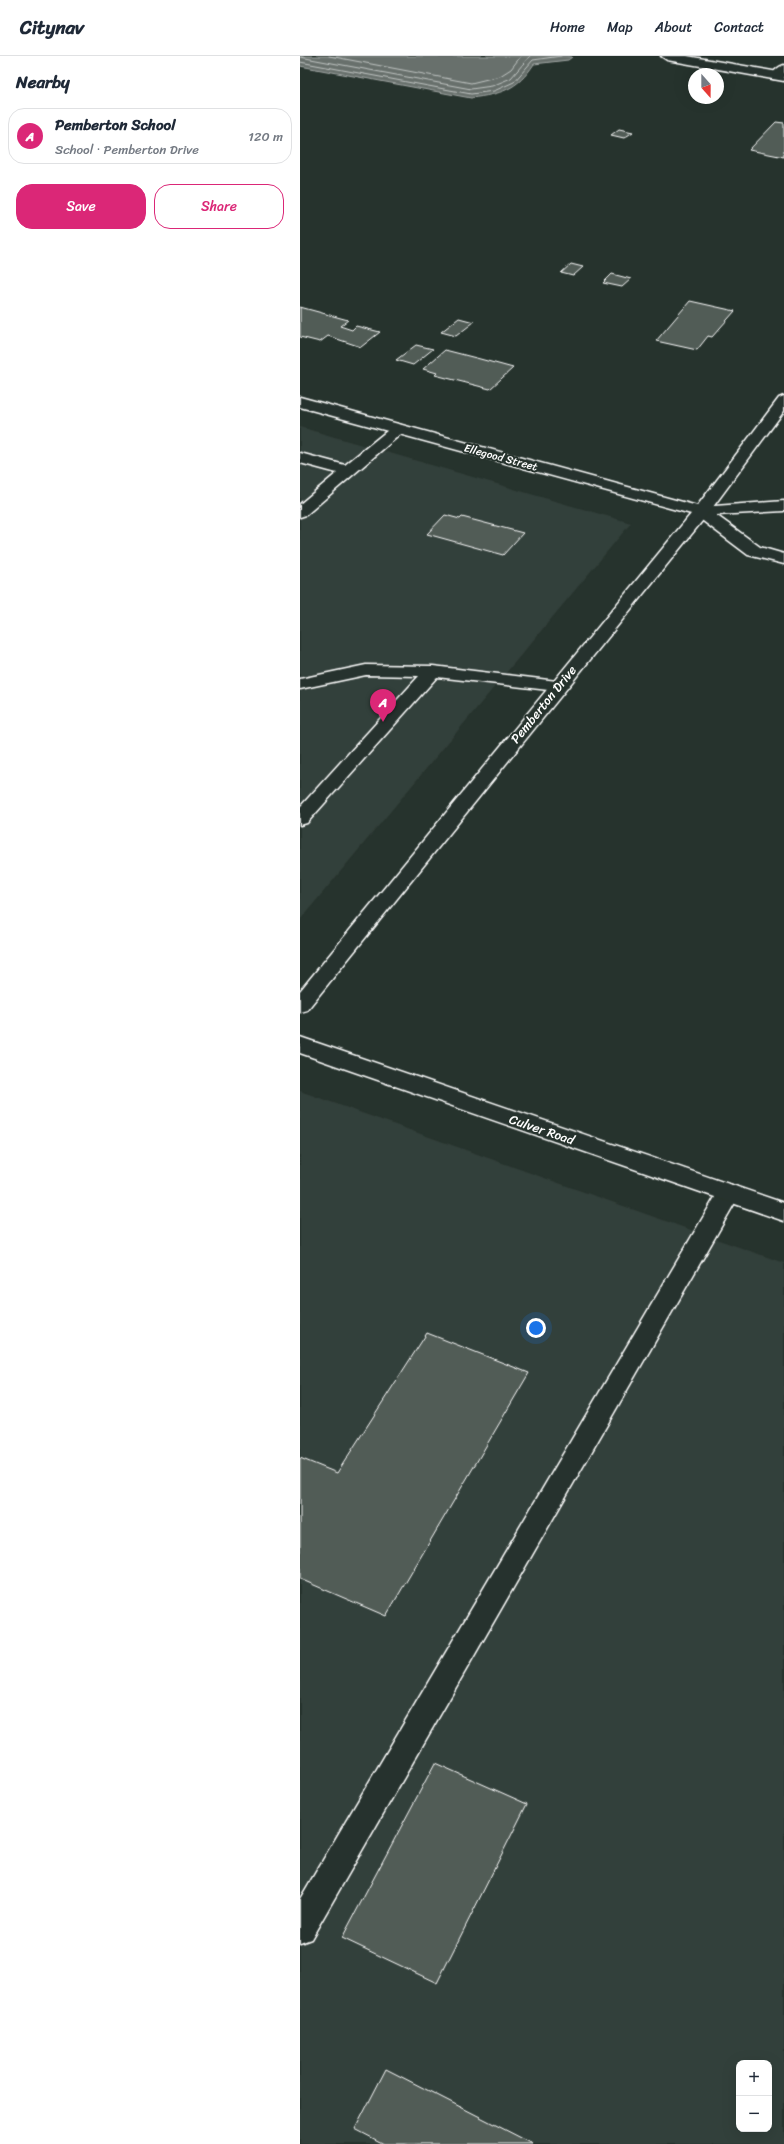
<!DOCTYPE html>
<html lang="en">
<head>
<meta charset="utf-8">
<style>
  :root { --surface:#fff; --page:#f2f2f3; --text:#1f2937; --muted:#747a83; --line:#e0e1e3; --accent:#db2777 }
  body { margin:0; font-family:Sriracha,sans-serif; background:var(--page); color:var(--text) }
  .controls { position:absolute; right:12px; bottom:12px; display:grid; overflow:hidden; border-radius:8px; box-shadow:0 4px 16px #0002 }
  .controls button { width:36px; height:36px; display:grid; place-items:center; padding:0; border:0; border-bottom:1px solid var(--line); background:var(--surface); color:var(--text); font:20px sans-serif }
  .compass { position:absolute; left:388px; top:12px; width:36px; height:36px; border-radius:50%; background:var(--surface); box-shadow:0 4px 16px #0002; rotate:159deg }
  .you { position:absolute; left:236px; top:1272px; width:14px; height:14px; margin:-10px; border:3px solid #fff; border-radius:50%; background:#1a73e8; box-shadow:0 0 0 6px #1a73e833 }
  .badge { display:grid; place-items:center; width:26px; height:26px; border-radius:50%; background:var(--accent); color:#fff; font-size:13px; font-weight:700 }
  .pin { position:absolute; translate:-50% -33px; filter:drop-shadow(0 1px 2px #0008) }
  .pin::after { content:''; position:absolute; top:21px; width:14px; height:12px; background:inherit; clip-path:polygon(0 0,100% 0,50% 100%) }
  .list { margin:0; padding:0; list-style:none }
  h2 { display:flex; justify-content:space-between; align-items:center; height:52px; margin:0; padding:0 16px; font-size:17px }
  h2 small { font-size:13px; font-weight:400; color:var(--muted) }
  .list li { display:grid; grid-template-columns:26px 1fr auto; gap:12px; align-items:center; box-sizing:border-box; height:56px; margin:0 8px 8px; padding:0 8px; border:1px solid var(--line); border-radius:16px }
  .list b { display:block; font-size:15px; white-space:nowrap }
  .list p { margin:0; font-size:13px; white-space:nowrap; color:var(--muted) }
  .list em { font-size:13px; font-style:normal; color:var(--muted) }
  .actions { display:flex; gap:8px; padding:12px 16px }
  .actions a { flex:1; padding:9px 0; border:1px solid var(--accent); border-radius:16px; text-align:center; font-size:14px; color:var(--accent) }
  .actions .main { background:var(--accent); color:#fff }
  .map { position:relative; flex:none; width:484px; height:2088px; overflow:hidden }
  header { display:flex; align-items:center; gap:24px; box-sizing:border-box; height:56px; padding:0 20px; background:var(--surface); border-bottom:1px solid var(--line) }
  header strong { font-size:19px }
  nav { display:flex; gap:22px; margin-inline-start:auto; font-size:14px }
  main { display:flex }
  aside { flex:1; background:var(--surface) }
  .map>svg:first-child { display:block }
  .built { fill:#333f3a; fill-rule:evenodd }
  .water { fill:#67706c; stroke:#a4a9a7 }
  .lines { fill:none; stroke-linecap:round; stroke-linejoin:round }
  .shore { stroke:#c2c6c4; stroke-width:1 }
  .building { fill:#515c57; stroke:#fff }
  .service-casing { stroke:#fff; stroke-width:3 }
  .minor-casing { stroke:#fff; stroke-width:3 }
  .tertiary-casing { stroke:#fff; stroke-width:3 }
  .service { fill:#26332d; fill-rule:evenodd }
  .minor { fill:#26332d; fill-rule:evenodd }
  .tertiary { fill:#26332d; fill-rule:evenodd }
  .labels { text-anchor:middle; stroke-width:4; stroke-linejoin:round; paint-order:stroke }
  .far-street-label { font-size:11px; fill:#fff; stroke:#26332d }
  .street-label { font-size:13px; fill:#fff; stroke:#26332d }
</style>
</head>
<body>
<header>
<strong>Citynav</strong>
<nav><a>Home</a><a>Map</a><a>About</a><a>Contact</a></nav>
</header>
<main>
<aside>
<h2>Nearby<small></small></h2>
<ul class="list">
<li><span class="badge">A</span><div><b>Pemberton School</b><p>School · Pemberton Drive</p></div><em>120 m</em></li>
</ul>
<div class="actions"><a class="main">Save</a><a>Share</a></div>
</aside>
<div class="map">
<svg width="484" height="2088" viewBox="0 0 484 2088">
  <rect width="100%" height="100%" fill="#26332d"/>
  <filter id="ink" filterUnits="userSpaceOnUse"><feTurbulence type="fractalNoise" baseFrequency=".025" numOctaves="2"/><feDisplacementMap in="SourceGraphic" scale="8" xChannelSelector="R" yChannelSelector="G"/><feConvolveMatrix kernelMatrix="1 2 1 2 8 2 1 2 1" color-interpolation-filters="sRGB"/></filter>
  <g filter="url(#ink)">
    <g class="built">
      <path d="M0,371l331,96 -331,397z"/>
      <path d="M0,1035l484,172v881h-484zM439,2007h30v66h-30z"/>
    </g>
    <path class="water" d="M0,0h264l8,1 -4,3 -34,4c-17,26 -33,30 -63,34l-171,-32z"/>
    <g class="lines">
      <g class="shore">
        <path d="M29,0l142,27 29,-7 11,-7 10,-13"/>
        <path d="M0,1l171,32 21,-3 19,-8 19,-22"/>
        <path d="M0,6l171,32 23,-3 20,-9 19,-22 28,-4"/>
      </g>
    </g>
    <g class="building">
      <path d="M476,66l8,1v34l-35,-7z"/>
      <path d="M319,73l14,3 -9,6 -13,-3z"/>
      <path d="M271,208l12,3 -10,9 -12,-3z"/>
      <path d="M312,218l19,5 -9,8 -19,-4z"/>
      <path d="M390,245l45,10 -23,26 -4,-1 -11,14 -41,-9z"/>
      <path d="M0,251l48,13 -8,6 12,4 4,-4 24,6 -19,15 -33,-11 -8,6 -20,-5z"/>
      <path d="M159,262l15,4 -18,14 -15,-4z"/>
      <path d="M116,289l17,4 -20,16 -17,-5z"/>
      <path d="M145,294l35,9 33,9 -23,21 -55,-14 2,-2 -14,-4z"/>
      <path d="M145,459l15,4 2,-2 61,16 -20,22 -76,-21z"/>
      <path d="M127,1277l102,40 -143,243 -86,-37v-121l37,15z"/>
      <path d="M135,1707l92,41 -90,179 -95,-45z"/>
      <path d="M86,2013l147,75h-149l-29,-15z"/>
    </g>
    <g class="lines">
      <g class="service-casing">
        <g id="service">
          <path d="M484,9v11l-3,3h-8l-2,-3c3,-5 7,-9 13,-11z"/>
          <path d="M98,368l5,2 3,3 -3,3 -97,83 -6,2v-13l37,-31 -37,-10v-10l45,12 48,-39z"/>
          <path d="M66,609l67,1 124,15 6,1 3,4 -3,4 -6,1 -120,-14 -130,146 -7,2v-18l119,-131 -53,-1 -66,14v-10z"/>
          <path d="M429,1128l8,3 3,6 -3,6 -426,740 -11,4v-44l421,-712z"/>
        </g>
      </g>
      <g class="minor-casing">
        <g id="minor">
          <path d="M361,0h26l97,17v8l-117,-21z"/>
          <path d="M0,341l401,110 83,-6v10l-68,4 44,32 24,7v10l-36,-9 -53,-40 -395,-108z"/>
          <path d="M0,981l484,166v18l-484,-168z"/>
        </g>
      </g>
      <g class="tertiary-casing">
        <path id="tertiary" d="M484,340v15l-77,104 -400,495 -7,2v-21l395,-482 84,-111z"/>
      </g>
      <use href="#service" class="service"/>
      <use href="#minor" class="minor"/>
      <use href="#tertiary" class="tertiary"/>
    </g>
  </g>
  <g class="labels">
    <g class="far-street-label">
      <text transform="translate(201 401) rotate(15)" y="4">Ellegood Street</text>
    </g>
    <g class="street-label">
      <text transform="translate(243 648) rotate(-51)" y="5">Pemberton Drive</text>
      <text transform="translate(242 1073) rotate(19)" y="5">Culver Road</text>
    </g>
  </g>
</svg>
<div class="controls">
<button>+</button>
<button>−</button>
</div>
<svg class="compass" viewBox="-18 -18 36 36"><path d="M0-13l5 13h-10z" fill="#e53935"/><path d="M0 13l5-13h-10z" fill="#747a83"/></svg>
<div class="you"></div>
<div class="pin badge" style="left:83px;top:666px">A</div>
</div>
</main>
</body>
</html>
